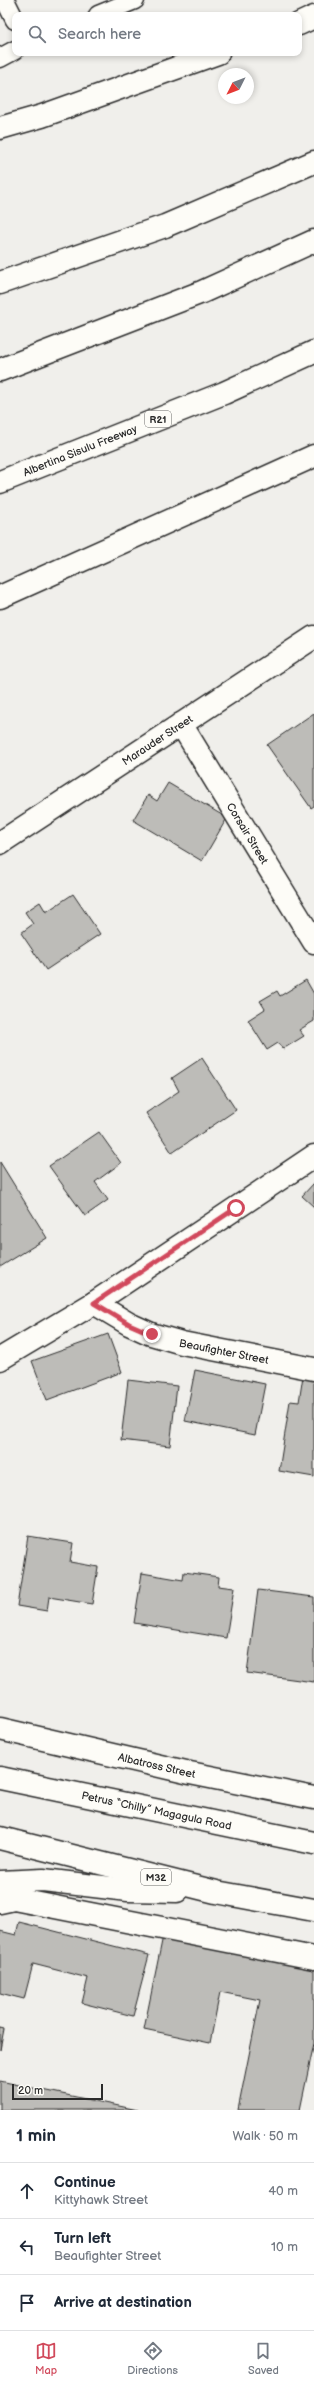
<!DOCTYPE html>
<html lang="en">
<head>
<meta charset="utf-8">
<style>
  :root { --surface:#fff; --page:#f6f6f7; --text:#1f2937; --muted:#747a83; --line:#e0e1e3; --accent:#d1495b }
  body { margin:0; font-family:"Balsamiq Sans",sans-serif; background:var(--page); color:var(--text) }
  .compass { position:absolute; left:218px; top:68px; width:36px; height:36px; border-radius:50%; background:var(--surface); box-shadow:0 2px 6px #0003; rotate:228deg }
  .scale { position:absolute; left:12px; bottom:10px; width:91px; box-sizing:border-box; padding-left:4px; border:2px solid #2b2b2b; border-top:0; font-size:11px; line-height:14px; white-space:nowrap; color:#2b2b2b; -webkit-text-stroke:3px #fdfcf7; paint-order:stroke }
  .stop { position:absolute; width:12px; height:12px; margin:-9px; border:3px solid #d1495b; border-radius:50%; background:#fff }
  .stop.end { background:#d1495b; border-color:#fff; box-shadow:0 1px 4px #0008 }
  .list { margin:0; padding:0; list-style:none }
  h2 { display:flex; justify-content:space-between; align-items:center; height:52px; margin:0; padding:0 16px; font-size:17px }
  h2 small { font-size:13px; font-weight:400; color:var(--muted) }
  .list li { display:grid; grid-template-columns:26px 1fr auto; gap:12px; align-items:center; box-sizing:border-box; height:56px; padding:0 16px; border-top:1px solid var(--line) }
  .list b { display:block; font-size:15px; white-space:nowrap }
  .list p { margin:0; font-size:13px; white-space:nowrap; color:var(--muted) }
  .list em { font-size:13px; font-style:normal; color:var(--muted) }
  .icon { flex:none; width:22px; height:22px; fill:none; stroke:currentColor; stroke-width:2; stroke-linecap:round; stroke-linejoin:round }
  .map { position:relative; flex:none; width:314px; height:2110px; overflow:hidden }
  .search { position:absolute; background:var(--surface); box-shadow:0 2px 6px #0003; left:12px; right:12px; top:12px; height:44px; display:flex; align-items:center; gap:10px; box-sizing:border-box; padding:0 14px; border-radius:8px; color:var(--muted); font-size:15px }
  .sheet { height:220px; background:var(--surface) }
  nav { display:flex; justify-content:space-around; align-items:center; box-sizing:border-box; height:56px; border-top:1px solid var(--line); background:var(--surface); font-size:11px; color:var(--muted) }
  nav a { display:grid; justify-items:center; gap:2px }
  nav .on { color:var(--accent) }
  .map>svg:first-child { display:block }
  .building { fill:#bdbcb8; stroke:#2b2b2b }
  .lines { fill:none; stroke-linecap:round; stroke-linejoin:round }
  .service-casing { stroke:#2b2b2b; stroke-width:21 }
  .minor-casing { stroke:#2b2b2b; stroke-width:25 }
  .primary-casing { stroke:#2b2b2b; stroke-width:25 }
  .motorway-casing { stroke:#2b2b2b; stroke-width:25 }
  .service { stroke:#fdfcf7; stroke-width:18 }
  .minor { stroke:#fdfcf7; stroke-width:22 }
  .primary { stroke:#fdfcf7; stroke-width:22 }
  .motorway { stroke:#fdfcf7; stroke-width:22 }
  .route { stroke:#d1495b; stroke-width:5 }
  .labels { text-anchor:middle; stroke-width:3; stroke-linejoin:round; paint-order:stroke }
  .shield { fill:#fdfcf7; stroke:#6a6a68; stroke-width:1 }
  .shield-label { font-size:10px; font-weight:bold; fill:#2b2b2b }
  .street-label { font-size:11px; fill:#2b2b2b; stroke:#fdfcf7 }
</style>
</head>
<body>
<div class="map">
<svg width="314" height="2110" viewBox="0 0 314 2110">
  <rect width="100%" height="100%" fill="#f0efeb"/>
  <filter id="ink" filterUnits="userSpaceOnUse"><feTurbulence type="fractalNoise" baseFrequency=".025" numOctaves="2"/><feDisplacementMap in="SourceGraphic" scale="8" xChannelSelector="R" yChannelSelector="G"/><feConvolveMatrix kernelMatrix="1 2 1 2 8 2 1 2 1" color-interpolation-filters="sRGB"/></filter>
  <g filter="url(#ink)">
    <g class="building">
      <path d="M314,713v93l-3,2 -44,-63z"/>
      <path d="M168,783l59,35 -25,43 -69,-41 15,-25 9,6z"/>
      <path d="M73,894l27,40 -54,36 -25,-37 12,-9 -8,-12 15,-10 6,10z"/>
      <path d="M306,980l8,14v27l-15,9 5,6 -21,13 -5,-6 -11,7 -19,-30 17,-11 -5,-8 17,-10 3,5z"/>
      <path d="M202,1058l34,52 -64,43 -26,-40 33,-22 -7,-13z"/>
      <path d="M99,1132l22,31 -26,19 13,18 -23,16 -36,-50z"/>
      <path d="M0,1162l47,76 -47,29z"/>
      <path d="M314,1183v24l-12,-11z"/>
      <path d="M108,1334l14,38 -75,28 -15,-39z"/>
      <path d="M195,1370l70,14 -10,51 -70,-14z"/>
      <path d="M303,1376l11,2v99l-35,-6 11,-70 9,1z"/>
      <path d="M128,1380l49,6 -7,60 -49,-6z"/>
      <path d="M28,1536l45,7 -3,19 28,5 -6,37 -43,-7 -2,14 -30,-5z"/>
      <path d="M184,1572l35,5 -1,9 16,2 -8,50 -92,-15 8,-50 41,7z"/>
      <path d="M258,1590l56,7v85l-67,-9z"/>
      <path d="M19,1922l130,33 -16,61 -51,-13 6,-25 -55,-14 -9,35 -24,-6v-62l16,4z"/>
      <path d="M164,1931l150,32v80l-14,67h-62l22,-110 -40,-8 -10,51 -66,-14z"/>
      <path d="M0,2028l4,1 -4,21z"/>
      <path d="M0,2081l138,29h-138z"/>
    </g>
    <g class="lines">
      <g class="service-casing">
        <g id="service">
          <path d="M5,0l10,20"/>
          <path d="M98,15l37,-15"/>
          <path d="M0,58l15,-8"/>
        </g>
      </g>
      <g class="minor-casing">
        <g id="minor">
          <path d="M299,24l15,-7"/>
          <path d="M0,128l42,-12 176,-63"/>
          <path id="s1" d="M181,724l133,218"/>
          <path id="s2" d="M0,843l314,-206"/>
          <path id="s3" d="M94,1303l35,21 22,10 31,9 132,26"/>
          <path d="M0,1359l94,-56 220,-147"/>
          <path id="s4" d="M0,1729l190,44 124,25"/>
          <path d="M0,1902l14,-3 300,59"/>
        </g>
      </g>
      <g class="primary-casing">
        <g id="primary">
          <path id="s5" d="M0,1778l314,65"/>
          <path d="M0,1838l216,54 98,18"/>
          <path d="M0,1882l43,-2 85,10 49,1"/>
        </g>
      </g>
      <g class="motorway-casing">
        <g id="motorway">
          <path d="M0,283l165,-57 149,-64"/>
          <path d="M0,370l202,-78 112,-51"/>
          <path id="s6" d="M0,482l224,-89 90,-41"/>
          <path d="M0,597l314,-141"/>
        </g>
      </g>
      <use href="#service" class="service"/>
      <use href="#minor" class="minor"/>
      <use href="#primary" class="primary"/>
      <use href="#motorway" class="motorway"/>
    </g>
  </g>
  <g class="lines" filter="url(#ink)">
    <path class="route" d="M152,1334l-23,-10 -35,-21 142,-95"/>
  </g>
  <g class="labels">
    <g class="shield">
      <rect x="145" y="411" width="26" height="16" rx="3"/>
      <rect x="141" y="1869" width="30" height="16" rx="3"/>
    </g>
    <g class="shield-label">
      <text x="158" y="423">R21</text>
      <text x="156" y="1881">M32</text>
    </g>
    <g class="street-label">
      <text dy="4" stroke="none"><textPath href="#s6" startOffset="86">Albertina Sisulu Freeway</textPath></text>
      <text dy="4" stroke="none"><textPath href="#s2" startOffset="188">Marauder Street</textPath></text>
      <text dy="4" stroke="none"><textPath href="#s1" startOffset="128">Corsair Street</textPath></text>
      <text dy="4" stroke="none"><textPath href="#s3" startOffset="140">Beaufighter Street</textPath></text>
      <text dy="4" stroke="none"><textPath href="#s4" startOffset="161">Albatross Street</textPath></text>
      <text dy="4" stroke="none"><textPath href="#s5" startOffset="160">Petrus “Chilly” Magagula Road</textPath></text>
    </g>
  </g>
</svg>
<svg class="compass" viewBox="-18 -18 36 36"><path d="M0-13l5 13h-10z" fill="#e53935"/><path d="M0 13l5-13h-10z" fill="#747a83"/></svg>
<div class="scale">20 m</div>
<div class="stop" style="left:236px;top:1208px"></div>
<div class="stop end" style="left:152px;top:1334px"></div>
<div class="search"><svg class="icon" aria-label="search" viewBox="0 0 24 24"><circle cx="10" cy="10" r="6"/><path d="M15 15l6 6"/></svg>Search here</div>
</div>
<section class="sheet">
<h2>1 min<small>Walk · 50 m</small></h2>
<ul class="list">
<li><svg class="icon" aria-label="ahead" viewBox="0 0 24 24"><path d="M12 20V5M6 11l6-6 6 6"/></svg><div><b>Continue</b><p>Kittyhawk Street</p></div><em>40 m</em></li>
<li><svg class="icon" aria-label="left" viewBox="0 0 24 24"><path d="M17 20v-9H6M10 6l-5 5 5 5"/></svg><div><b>Turn left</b><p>Beaufighter Street</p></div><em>10 m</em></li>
<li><svg class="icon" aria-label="arrive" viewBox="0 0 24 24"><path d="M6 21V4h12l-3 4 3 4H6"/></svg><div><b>Arrive at destination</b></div></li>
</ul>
</section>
<nav>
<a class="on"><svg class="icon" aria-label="map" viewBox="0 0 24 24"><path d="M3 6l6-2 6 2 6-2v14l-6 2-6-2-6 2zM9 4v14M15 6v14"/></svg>Map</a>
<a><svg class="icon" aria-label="directions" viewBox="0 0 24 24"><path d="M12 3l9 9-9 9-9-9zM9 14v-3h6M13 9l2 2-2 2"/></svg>Directions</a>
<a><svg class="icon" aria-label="saved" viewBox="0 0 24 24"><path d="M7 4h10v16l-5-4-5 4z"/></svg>Saved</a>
</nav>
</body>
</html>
